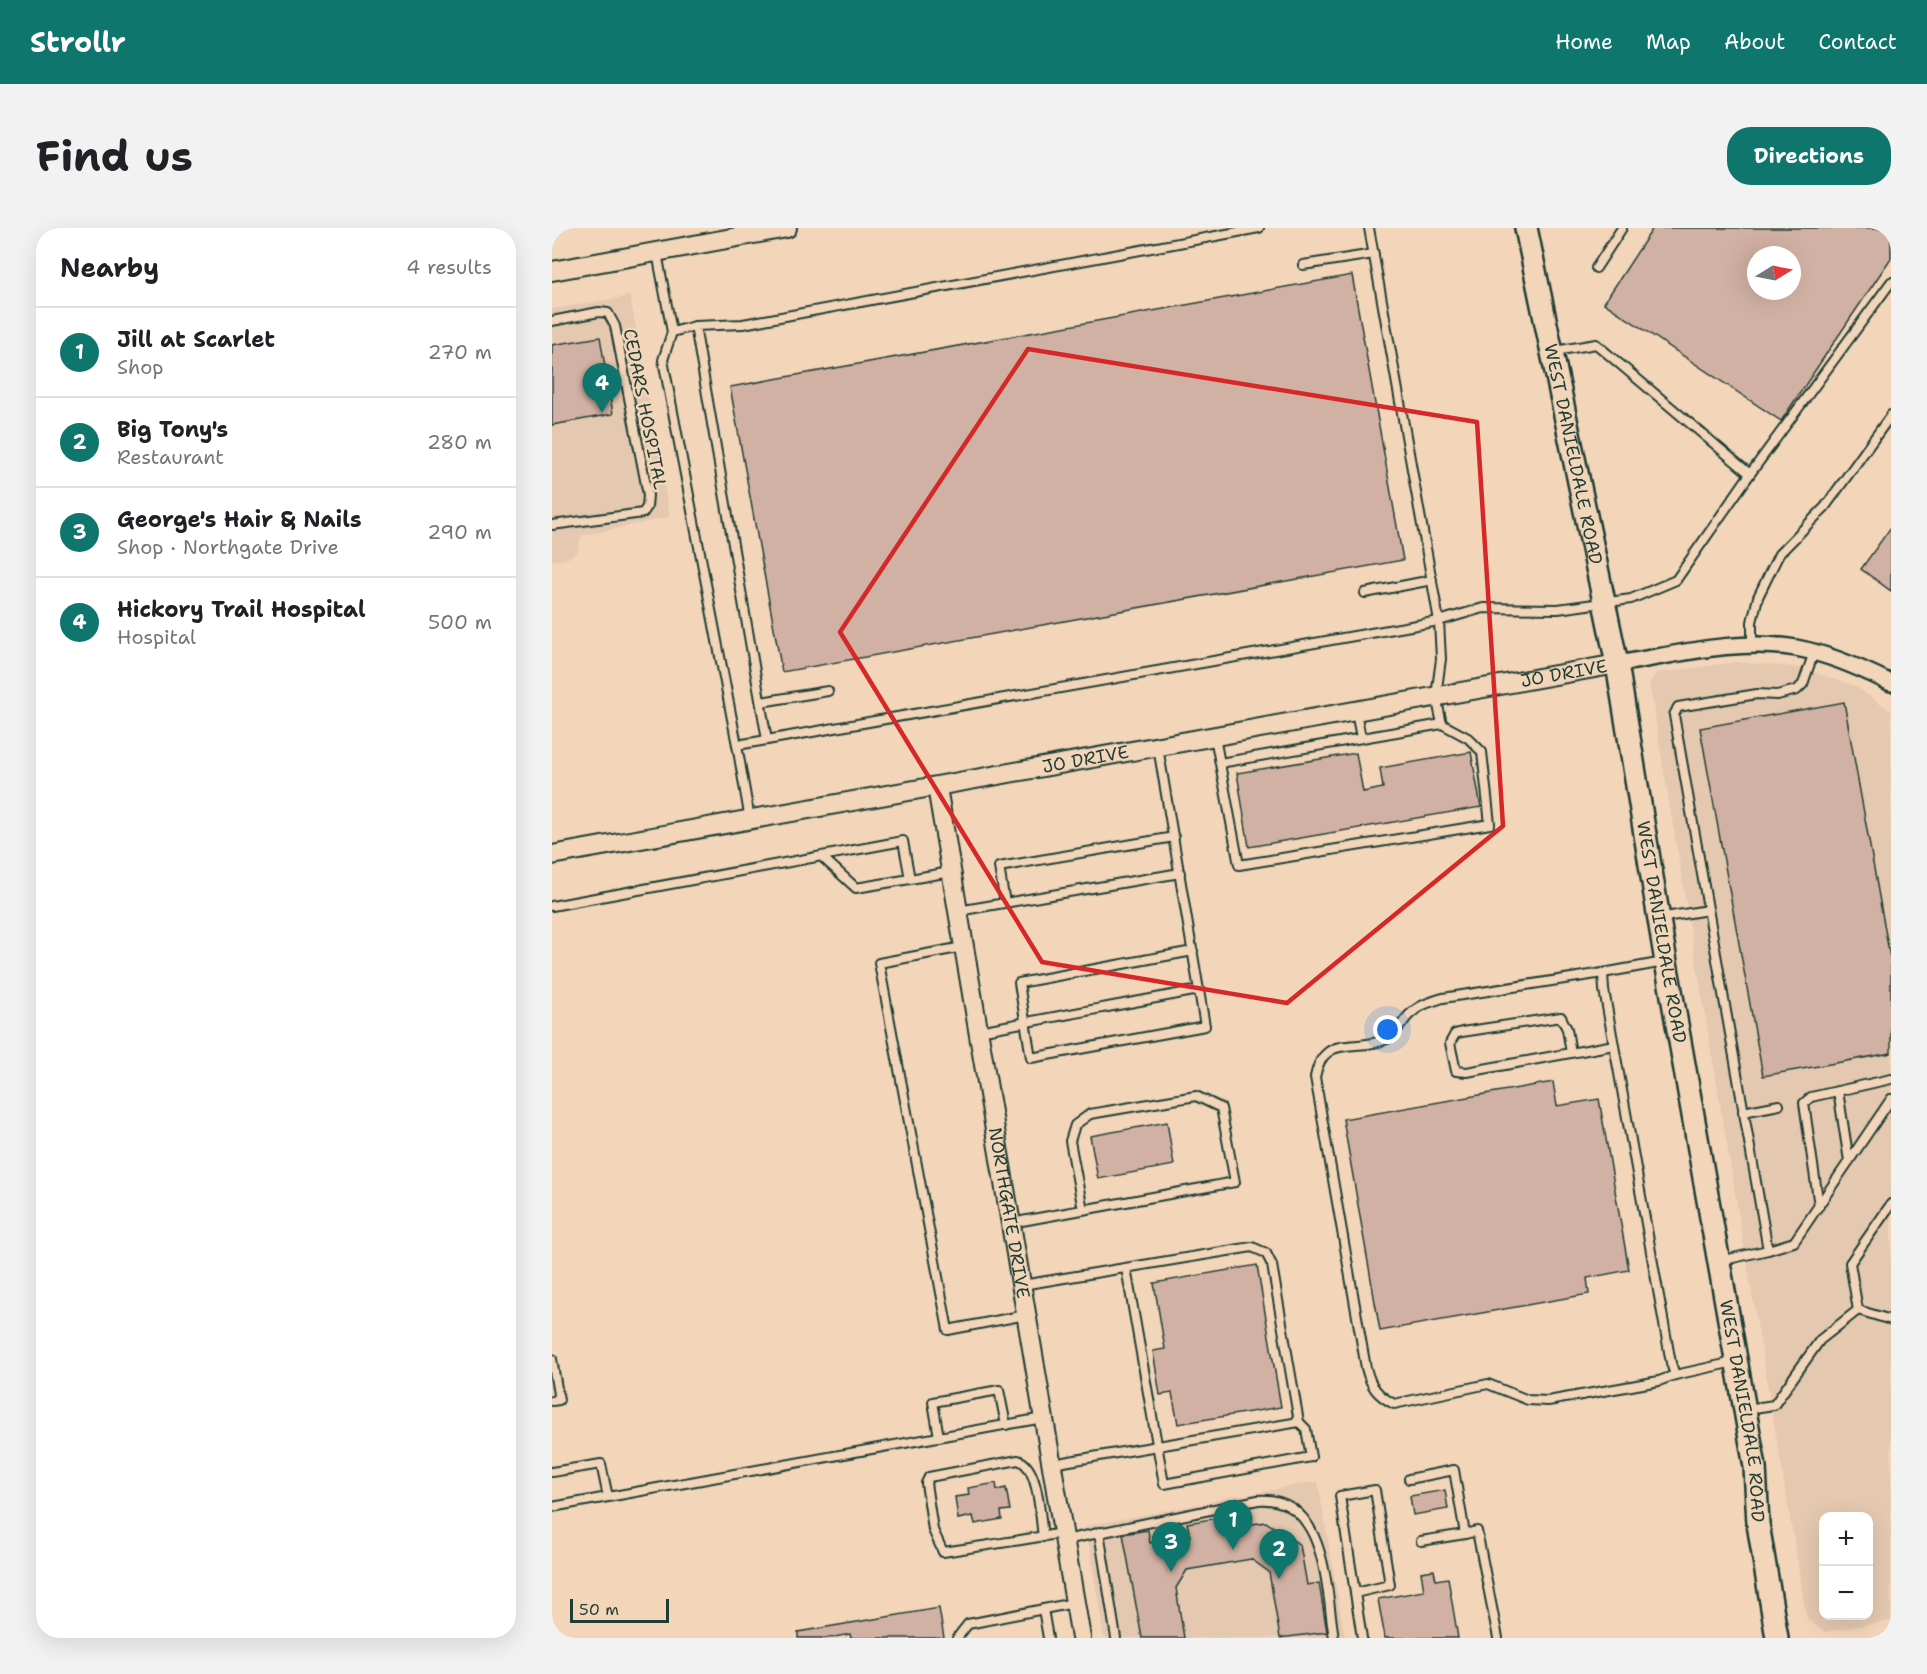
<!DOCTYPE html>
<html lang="en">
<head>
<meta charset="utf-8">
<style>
  :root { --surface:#fff; --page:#f2f2f2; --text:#202124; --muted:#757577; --line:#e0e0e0; --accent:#0f766e }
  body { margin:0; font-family:"Shantell Sans",sans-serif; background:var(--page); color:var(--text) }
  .controls { position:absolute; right:18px; bottom:18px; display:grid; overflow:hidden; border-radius:12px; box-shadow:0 6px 24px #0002 }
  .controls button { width:54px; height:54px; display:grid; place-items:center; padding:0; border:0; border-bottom:2px solid var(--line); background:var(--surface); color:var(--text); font:30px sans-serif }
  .compass { position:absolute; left:1195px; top:18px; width:54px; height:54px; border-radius:50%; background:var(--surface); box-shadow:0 6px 24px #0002; rotate:80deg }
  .scale { position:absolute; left:18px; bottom:15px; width:99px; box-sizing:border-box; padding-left:6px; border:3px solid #1f3d34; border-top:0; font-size:16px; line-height:21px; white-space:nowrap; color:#1f3d34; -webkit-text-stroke:4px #f3d6ba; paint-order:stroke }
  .you { position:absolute; left:836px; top:802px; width:21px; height:21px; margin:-15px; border:4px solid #fff; border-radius:50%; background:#1a73e8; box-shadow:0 0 0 9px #1a73e833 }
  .badge { display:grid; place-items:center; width:39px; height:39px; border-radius:50%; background:var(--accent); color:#fff; font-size:20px; font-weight:700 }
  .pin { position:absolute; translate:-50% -50px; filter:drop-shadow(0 2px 3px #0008) }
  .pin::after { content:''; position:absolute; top:32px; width:21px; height:18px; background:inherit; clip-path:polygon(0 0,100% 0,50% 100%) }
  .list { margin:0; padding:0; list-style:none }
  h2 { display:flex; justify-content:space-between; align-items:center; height:78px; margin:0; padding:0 24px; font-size:26px }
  h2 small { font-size:20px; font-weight:400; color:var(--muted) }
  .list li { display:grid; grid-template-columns:39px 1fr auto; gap:18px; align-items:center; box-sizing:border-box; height:90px; padding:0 24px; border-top:2px solid var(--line) }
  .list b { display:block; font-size:22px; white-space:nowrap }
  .list p { margin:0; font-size:20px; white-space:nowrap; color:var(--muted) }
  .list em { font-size:20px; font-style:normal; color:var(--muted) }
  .map { position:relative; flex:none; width:1339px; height:1410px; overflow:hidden; border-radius:24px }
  header { display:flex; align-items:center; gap:36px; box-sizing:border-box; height:84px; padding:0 30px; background:var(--accent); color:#fff }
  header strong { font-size:28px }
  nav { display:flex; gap:33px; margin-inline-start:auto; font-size:21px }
  .intro { display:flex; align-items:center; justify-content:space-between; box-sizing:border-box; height:144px; padding:0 36px }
  h1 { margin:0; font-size:42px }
  .button { padding:15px 27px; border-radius:24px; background:var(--accent); color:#fff; font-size:21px; font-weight:700 }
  main { display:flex; gap:36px; padding:0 36px }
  aside { flex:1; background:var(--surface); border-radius:24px; box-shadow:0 6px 24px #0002 }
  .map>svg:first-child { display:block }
  .built { fill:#e5c8b0; fill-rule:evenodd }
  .building { fill:#d1b1a3; stroke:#1f3d34; stroke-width:1.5; fill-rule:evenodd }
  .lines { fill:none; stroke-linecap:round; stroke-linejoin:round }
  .service-casing { stroke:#1f3d34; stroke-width:12 }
  .minor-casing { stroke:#1f3d34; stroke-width:20 }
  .tertiary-casing { stroke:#1f3d34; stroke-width:22 }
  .secondary-casing { stroke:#1f3d34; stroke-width:26 }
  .service { stroke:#f3d6ba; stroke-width:8 }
  .minor { stroke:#f3d6ba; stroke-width:15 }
  .tertiary { stroke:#f3d6ba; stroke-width:18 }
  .secondary { stroke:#f3d6ba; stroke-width:21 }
  .marked { fill:none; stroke:#d62828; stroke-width:4.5; stroke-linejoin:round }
  .labels { text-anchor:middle; stroke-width:5; stroke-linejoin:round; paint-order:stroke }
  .street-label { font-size:18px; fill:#1f3d34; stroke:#f3d6ba }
</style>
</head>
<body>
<header>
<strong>Strollr</strong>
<nav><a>Home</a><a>Map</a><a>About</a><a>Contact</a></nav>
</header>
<div class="intro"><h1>Find us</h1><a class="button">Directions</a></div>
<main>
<aside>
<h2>Nearby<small>4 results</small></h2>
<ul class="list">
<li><span class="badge">1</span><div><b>Jill at Scarlet</b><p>Shop</p></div><em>270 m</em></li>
<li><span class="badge">2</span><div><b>Big Tony's</b><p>Restaurant</p></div><em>280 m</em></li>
<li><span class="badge">3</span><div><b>George's Hair &amp; Nails</b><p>Shop · Northgate Drive</p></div><em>290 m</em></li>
<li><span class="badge">4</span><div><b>Hickory Trail Hospital</b><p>Hospital</p></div><em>500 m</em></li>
</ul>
</aside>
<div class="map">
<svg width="1339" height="1410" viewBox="0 0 1339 1410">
  <rect width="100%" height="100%" fill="#f3d6ba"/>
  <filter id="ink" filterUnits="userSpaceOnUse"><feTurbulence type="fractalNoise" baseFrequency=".0167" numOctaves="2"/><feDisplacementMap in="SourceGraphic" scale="12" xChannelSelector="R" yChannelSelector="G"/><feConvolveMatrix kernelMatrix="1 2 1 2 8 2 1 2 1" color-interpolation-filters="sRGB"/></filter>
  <g filter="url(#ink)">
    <g class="built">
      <path d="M78,68l40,221 -89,19 -4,17 -13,7h-12v-251z"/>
      <path d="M1184,434l60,5 57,18 38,26v910l-66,11 -18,-13 -158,-936 8,-10zM1272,1288h44v100h-44z"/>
      <path d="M766,1253l27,157h-241l-18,-112z"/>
    </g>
    <g class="building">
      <path d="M1101,0h238v30l-110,163 -177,-118zM1204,27h36v36h-36z"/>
      <path d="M800,47l51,285 -621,112 -52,-285z"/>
      <path d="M48,109l13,77 -61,11v-80z"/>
      <path d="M1339,299v64l-30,-22z"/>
      <path d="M1292,474l47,261v90l-128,23 -63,-348z"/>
      <path d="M919,524l10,55 -232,40 -12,-74 119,-20 7,39 20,-4 -3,-20z"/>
      <path d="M1001,854l4,24 42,-7 30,171 -42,8 2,16 -209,37 -37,-212z"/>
      <path d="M615,894l7,43 -76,14 -8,-43z"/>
      <path d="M705,1037l24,142 -103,17 -6,-31 -12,2 -7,-44 12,-2 -11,-66z"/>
      <path d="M444,1255l1,7 9,-2 4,22 -9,1 1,8 -27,5 -2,-8 -15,3 -3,-22 14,-2 -1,-7z"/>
      <path d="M893,1262l3,19 -35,6 -3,-19z"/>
      <path d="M684,1287l2,11 28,-4 34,23 7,40 12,-2 8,49 -47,6 -11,-66 -18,-13 -64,11 -11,18 8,50h-42l-19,-104 25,-4 2,13 40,-7 -3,-13z"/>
      <path d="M882,1342l2,10 12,-2 10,60h-73l-7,-39 46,-8 -3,-19z"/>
      <path d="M387,1380l5,30h-93l-1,-4 -21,4h-31v-6z"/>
    </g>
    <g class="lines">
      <g class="service-casing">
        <g id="service">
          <path d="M707,0l-516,96 -48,2 72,414 672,-119 44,-13 75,1 73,-10 45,-19 74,-106 -154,-130 -41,7"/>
          <path d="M817,0l70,393 2,38 -5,37 6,28"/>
          <path d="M105,25l15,79 23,-6"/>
          <path d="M751,37l71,-11"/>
          <path d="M1044,40l26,-40"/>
          <path d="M0,93l47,-9 9,1 7,13 33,169 -1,12 -4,6 -91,12"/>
          <path d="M120,104l-9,28 74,385 30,-5"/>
          <path d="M1198,246l141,-192"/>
          <path d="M813,365l67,-13"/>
          <path d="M1200,418v-24l6,-25 21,-43 46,-47 66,-92"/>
          <path d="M1262,424l-11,32 -6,6 -20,5 -20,-1 -79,13 -4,8 94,535 26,-8 97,-143"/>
          <path d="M209,474l67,-11"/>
          <path d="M804,484l5,26"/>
          <path d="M663,509l24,128 251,-41 -8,-72 -14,-14 -26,-14 -222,39"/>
          <path d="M185,517l13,75"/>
          <path d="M606,519l47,279 -174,32 -12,-75 174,-32"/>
          <path d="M358,651l40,-7"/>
          <path d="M453,675l-6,-36 175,-30"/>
          <path d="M0,678l351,-65 7,38 -54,9 -35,-32"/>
          <path d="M406,683l222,-38"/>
          <path d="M1107,690l49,-8"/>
          <path d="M411,719l-84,16 69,367 78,-15"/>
          <path d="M1112,734l-61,11 1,17 67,373 4,12 59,-13"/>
          <path d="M1051,745l-160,25c-13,4 -24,7 -34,17 -7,7 -13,20 -22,24 -31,14 -63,-7 -72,38l51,291c5,19 11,27 28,36l94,-20 40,16 20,1 111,-20 16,-6"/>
          <path d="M427,803l220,-41"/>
          <path d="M1019,825l-4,-24 -6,-12 -99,15 -7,2 -5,9 6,28 11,1 147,-27"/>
          <path d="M1286,863l11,70"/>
          <path d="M1191,884l36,-7"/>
          <path d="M1267,978l-15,-103 7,-6 80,-18"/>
          <path d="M459,995l224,-41 -14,-74 -25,-12 -106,18 -15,11 -5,16 13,69"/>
          <path d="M1168,1033l48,-11"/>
          <path d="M574,1040l38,216 147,-27 -5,-28 -7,-7"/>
          <path d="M470,1057l230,-38 14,6 6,12 27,157 -247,42"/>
          <path d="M1306,1082l33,10"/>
          <path d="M0,1131l7,41 -7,1"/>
          <path d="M1195,1181l27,-4 46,-65 38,-30 -8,-47 41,-59"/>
          <path d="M387,1209l-6,-35 66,-12 7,35"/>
          <path d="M0,1244l49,-8 7,33 -56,10"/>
          <path d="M857,1251l45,-9 11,64 12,-3 21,107"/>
          <path d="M56,1269l435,-79"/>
          <path d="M547,1304l17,106"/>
          <path d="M491,1309c-3,-20 -4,-71 -25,-77l-89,17 -3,6 7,47 10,22c40,-6 80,-12 119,-19"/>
          <path d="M513,1312l193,-40c69,-5 68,90 76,138"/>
          <path d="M869,1313l44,-7"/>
          <path d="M803,1365l35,-8 -15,-95 -35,6 22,142"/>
          <path d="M491,1381l5,29"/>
          <path d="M405,1410l11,-14 106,-21"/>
        </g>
      </g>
      <g class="minor-casing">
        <path id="minor" d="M1065,436c58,-9 120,-26 179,-16 33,6 65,20 95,35"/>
      </g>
      <g class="tertiary-casing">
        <g id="tertiary">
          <path d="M0,43l235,-43"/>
          <path id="s1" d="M385,559l144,851"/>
          <path id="s2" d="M0,627l1065,-191"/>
        </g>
      </g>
      <g class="secondary-casing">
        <g id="secondary">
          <path id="s3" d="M974,0l91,436 49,298 89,505 3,57 19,114"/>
        </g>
      </g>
      <use href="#service" class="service"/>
      <use href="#minor" class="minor"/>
      <use href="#tertiary" class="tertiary"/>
      <use href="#secondary" class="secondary"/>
    </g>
  </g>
  <path class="marked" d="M476,121l449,73 26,404 -216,177 -245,-41 -202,-330z"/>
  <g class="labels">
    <g class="street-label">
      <text transform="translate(93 181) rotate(79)" y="6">CEDARS HOSPITAL</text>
      <text dy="6" stroke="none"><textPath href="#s3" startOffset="231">WEST DANIELDALE ROAD</textPath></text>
      <text dy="6" stroke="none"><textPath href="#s2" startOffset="1028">JO DRIVE</textPath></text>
      <text dy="6" stroke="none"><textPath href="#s2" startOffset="542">JO DRIVE</textPath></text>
      <text dy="6" stroke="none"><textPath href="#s3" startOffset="717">WEST DANIELDALE ROAD</textPath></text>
      <text dy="6" stroke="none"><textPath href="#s1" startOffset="432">NORTHGATE DRIVE</textPath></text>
      <text dy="6" stroke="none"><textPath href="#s3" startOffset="1203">WEST DANIELDALE ROAD</textPath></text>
    </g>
  </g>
</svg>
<div class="controls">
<button>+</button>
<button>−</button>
</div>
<svg class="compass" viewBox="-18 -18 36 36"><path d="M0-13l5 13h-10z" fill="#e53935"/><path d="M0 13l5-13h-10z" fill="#757577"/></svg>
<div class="scale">50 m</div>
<div class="you"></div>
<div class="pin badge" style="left:681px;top:1322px">1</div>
<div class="pin badge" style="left:727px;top:1351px">2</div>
<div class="pin badge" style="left:619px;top:1344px">3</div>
<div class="pin badge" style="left:50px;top:185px">4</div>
</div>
</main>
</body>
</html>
